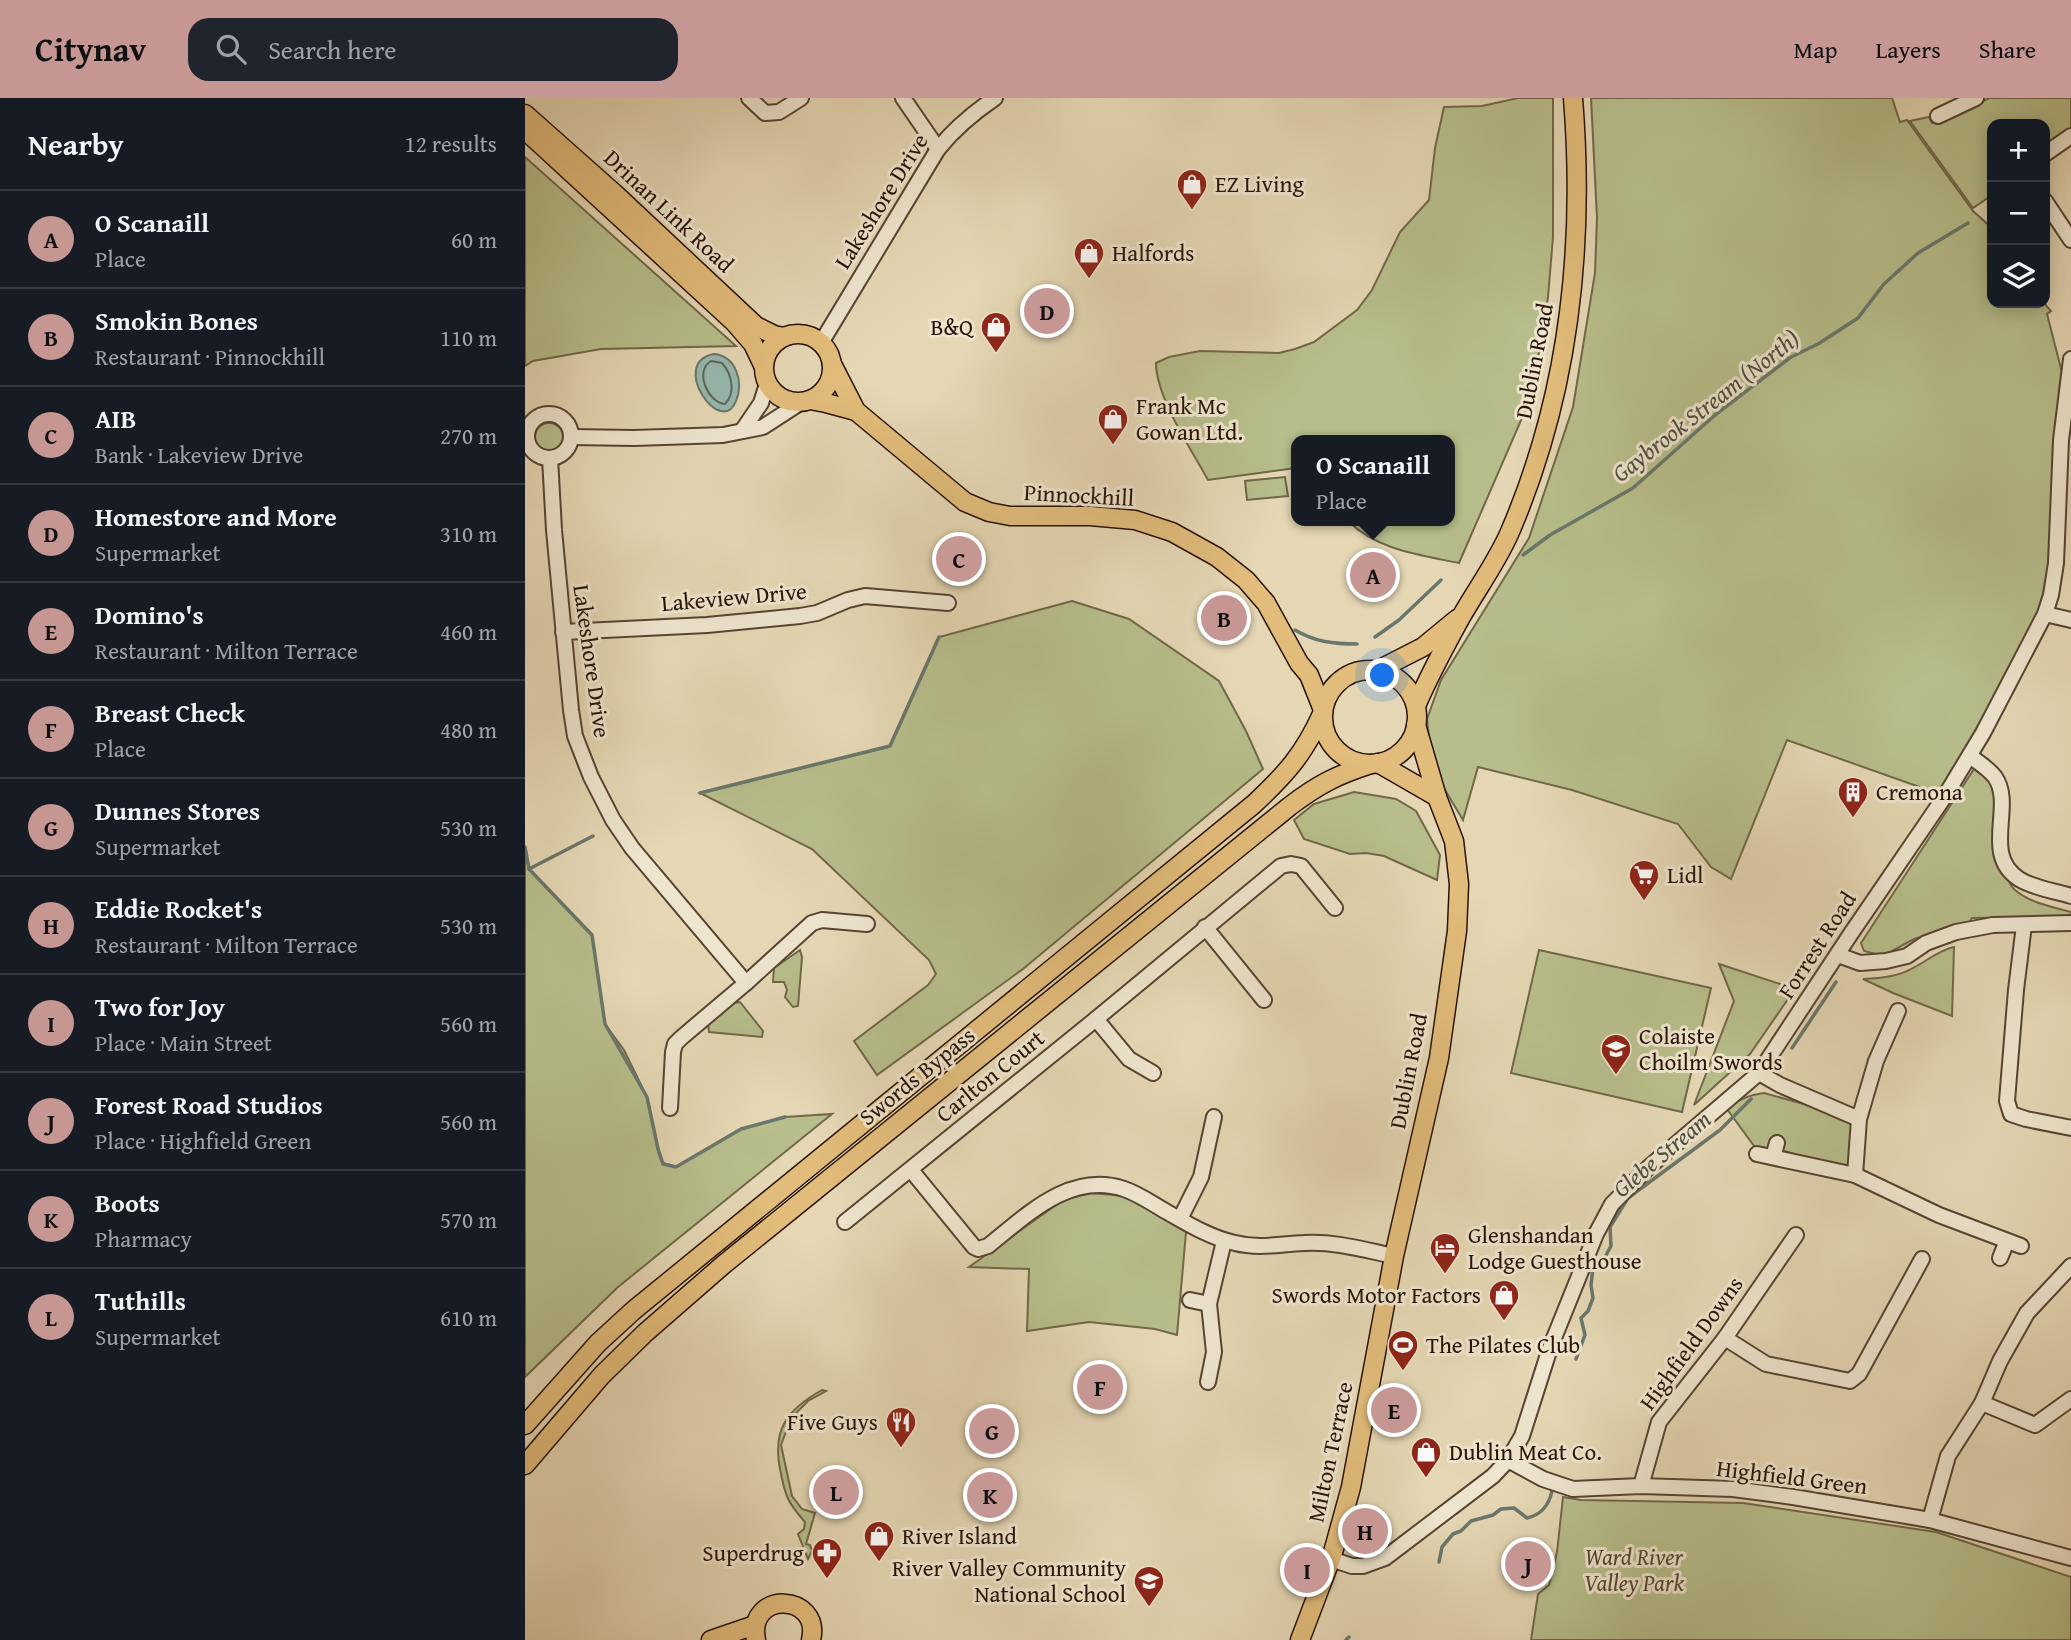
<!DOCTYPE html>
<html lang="en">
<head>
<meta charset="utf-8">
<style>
  :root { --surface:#171b24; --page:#20242c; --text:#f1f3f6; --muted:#9ea1a6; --line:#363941; --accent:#c59692 }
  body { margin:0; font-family:"Gentium Book Plus",serif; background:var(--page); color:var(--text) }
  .controls { position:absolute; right:21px; top:21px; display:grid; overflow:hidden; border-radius:14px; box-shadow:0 4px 18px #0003 }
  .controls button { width:63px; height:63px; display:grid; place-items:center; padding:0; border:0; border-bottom:2px solid var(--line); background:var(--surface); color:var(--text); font:35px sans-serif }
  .you { position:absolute; left:858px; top:578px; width:24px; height:24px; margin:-18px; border:5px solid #fff; border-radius:50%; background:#1a73e8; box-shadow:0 0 0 10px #1a73e833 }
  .badge { display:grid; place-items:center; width:46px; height:46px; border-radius:50%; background:var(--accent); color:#111; font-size:23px; font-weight:700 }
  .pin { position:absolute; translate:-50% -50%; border:4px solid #fff; box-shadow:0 2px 7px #0006 }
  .popup { position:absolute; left:766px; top:337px; width:164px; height:91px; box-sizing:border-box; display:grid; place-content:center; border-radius:14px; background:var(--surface); filter:drop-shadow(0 2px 5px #0005); font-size:23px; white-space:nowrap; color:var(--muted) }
  .popup b { font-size:26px; color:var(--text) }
  .popup::after { content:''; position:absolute; left:50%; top:100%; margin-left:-14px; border:14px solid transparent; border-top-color:var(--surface) }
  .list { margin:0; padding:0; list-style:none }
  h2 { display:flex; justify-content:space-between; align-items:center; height:91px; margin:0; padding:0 28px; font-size:30px }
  h2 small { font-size:23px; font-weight:400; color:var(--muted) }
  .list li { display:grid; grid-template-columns:46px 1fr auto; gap:21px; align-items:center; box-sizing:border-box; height:98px; padding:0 28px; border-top:2px solid var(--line) }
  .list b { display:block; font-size:26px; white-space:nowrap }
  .list p { margin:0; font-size:23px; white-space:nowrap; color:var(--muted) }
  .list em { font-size:23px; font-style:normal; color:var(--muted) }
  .icon { flex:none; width:38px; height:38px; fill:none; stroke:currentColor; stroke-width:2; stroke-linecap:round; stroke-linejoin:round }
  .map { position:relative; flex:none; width:1546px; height:1542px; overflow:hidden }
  header { display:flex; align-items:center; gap:42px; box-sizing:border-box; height:98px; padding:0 35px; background:var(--accent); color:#111 }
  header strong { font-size:33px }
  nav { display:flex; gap:38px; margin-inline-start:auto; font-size:24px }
  .search { width:490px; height:63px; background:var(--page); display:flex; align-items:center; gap:18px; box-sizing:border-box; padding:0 24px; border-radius:21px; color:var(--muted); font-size:26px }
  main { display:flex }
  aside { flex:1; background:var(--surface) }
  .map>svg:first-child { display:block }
  .green { fill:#b7be8b; stroke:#706849; stroke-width:2 }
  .water { fill:#96b9af; stroke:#6a776c; stroke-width:2 }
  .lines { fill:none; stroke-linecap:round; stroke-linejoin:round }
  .shore { stroke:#5f665b; stroke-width:2 }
  .stream { stroke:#6a776c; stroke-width:3.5 }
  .minor-casing { stroke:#574432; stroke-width:18 }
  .major-casing { stroke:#281307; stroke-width:21 }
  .minor { stroke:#eee5ce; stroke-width:14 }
  .major { stroke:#e2bc7a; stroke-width:18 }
  .labels { text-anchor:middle; stroke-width:6; stroke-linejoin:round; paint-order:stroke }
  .poi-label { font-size:23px; fill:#281307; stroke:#eee5ce; text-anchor:start }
  .street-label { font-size:23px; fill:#281307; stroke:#eee5ce }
  .park-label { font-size:23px; font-style:italic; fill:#53462f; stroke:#eee5ce }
  .water-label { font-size:24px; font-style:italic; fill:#4e4d42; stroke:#eee5ce }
</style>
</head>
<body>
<header>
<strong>Citynav</strong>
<div class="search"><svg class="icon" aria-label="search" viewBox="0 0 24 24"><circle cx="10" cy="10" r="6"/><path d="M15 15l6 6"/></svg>Search here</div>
<nav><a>Map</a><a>Layers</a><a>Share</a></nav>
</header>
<main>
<aside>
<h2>Nearby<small>12 results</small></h2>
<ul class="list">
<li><span class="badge">A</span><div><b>O Scanaill</b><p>Place</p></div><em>60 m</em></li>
<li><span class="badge">B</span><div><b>Smokin Bones</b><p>Restaurant · Pinnockhill</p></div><em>110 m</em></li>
<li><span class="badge">C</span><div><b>AIB</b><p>Bank · Lakeview Drive</p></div><em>270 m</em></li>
<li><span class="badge">D</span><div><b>Homestore and More</b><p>Supermarket</p></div><em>310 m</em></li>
<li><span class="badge">E</span><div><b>Domino's</b><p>Restaurant · Milton Terrace</p></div><em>460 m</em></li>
<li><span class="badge">F</span><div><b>Breast Check</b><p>Place</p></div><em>480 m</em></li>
<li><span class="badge">G</span><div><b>Dunnes Stores</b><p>Supermarket</p></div><em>530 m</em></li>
<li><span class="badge">H</span><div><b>Eddie Rocket's</b><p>Restaurant · Milton Terrace</p></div><em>530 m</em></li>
<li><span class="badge">I</span><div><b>Two for Joy</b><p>Place · Main Street</p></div><em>560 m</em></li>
<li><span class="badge">J</span><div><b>Forest Road Studios</b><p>Place · Highfield Green</p></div><em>560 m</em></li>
<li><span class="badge">K</span><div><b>Boots</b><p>Pharmacy</p></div><em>570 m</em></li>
<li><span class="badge">L</span><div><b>Tuthills</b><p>Supermarket</p></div><em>610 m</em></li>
</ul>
</aside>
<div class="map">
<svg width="1546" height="1542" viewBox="0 0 1546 1542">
  <rect width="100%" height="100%" fill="#e5d7b4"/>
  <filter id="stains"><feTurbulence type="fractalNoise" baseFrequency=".00286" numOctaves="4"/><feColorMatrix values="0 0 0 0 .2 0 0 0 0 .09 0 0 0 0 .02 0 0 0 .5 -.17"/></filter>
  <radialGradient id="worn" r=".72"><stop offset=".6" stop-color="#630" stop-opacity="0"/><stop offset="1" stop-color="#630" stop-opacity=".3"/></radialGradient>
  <g class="green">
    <path d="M993,0h35v139l-5,60 -16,98 -73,168c-39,-8 -82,-13 -111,-42h102v-81h-154v28l-88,12c-17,-31 -52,-83 -52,-117l13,-6 31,-6 79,2 16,-4 19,-7 43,-32 15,-20 28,-58 29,-32 6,-52 9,-41 38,-1z"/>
    <path d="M1066,0h301l8,24 7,-2 66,91 19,17v75h52l7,8 -4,3 19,74 -15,207 -106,201 -158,-56 -56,139 -20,-12 -33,-43 -106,-34 -94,-23 -15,53 -21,-35 -11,-28 -4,-38 14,-39 88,-142 44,-131 22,-134 2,-55z"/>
    <path d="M1464,0h82v31l-26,18v-23h-53v71l-19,13 -63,-87 19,-4 3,6 20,-6z"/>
    <path d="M0,59l211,189 -135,3 -68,12 -8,5z"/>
    <circle cx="24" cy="339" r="14"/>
    <path d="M760,379l3,19 -41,4 -2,-19z"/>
    <path d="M547,503l57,18 90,62 27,50 17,38 -240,200 -146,106 -23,-34 74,-56 8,-11 -7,-14 -117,-111 -112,-56 189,-46 50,-110z"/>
    <path d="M1449,671l19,15c3,23 6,93 22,106 15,13 38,17 56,22v4l-99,2 -3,4 -55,17 -31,17 -19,-5 -3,-8z"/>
    <path d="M829,694l42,7 20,12 24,44 -3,25 -53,-24 -18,-3 -16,1 -46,-15 -10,-19 20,-16z"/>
    <path d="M0,749l4,22 63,66 13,89 19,26 23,47 12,57 4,9 13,4 65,-38 44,-12 47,-3 -214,173 -93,90z"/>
    <path d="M1429,849l-2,69 -59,-23 -30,-14c18,-1 34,-2 50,-11 14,-7 26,-18 41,-21z"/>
    <path d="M275,852l2,7 -4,49 -5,1 -8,-10 2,-7 -3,-8h-11l1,-14z"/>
    <path d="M1014,852l172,38 -29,124 -171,-39z"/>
    <path d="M1194,866l76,25 -45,65 -56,51 40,-104z"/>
    <path d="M215,904l23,29 -1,6 -53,-5 -1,-8 26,-21z"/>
    <path d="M1239,995l47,13 38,15 4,3 -3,41 -4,5 -75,-23 -5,4 -9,-1 -30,-41c12,-10 22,-14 37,-16z"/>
    <path d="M565,1095l37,3 59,36 -9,103 -22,-6 -66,-7 -62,9 2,-62 -60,-2 94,-67z"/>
    <path d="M297,1292l4,1 -18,10 -17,17 -10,27 11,51 10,13 13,4 -9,31 4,1 2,6 -4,8 -10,-25 6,-5 1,-7c-18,-20 -20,-27 -25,-53 -8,-40 8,-60 42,-79z"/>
    <path d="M1038,1399l18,3 162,3 193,29 135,45v63h-540l7,-46 11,-9 8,-33z"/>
  </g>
  <path class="water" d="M189,256c22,2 30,28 22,47 -15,38 -68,-39 -22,-47z"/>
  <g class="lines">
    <path class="shore" d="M186,263l11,2c10,11 14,30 3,41 -17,-1 -31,-33 -14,-43z"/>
    <g class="stream">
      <path d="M998,457l27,-20 83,-47 82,-73 76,-58 27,-13 40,-26 26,-34 34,-31 50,-30"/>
      <path d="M770,532c20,12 39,14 62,14"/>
      <path d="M850,539l24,-17 42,-40"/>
      <path d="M175,695l190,-47 49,-109"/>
      <path d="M0,749l4,22 64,-33"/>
      <path d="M4,771l63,66 13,89 42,73 11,52 5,15 13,3 65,-38 44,-12"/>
      <path d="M1267,950l44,-66"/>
      <path d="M1051,1261l9,-24 -4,-17 7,-7 5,-13 -2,-13 2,-17 12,-11 6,-11 -1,-19 18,-29 92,-68 31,-31"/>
      <path d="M914,1464l3,-15 11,-13 8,-3 10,-10 22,-6 8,-6 13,-1 13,10c14,-3 22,-13 25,-27"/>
      <path d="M821,1542l3,-3"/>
    </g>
    <g class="minor-casing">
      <g id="minor">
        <path d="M224,0l16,15 14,-1 22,-14"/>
        <path d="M378,0l35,51"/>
        <path d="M1413,18l38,-18"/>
        <path d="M1520,56l26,-18"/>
        <path d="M1520,103l26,39"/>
        <path d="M296,245l117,-194c17,-21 35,-36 57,-51"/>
        <circle cx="24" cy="338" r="22"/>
        <path d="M217,333l19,-28 6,-19"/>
        <path d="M46,339l63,1 89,-3 40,-8 37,-24"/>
        <path d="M25,360l4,72 17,180 4,26 16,41 22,43 19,28 114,135"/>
        <path d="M1520,516l26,6"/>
        <path d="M38,534l144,-7 93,-9 17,-3 31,-13 17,-4 83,7"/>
        <path d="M1445,658c8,6 18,12 25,21 20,29 -14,77 24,102 14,9 36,12 52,17"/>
        <path d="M1499,827l-8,65 -9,111 4,13 15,5 45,9"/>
        <path d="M680,829l59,73"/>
        <path d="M1313,857l22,8 26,-2 21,-5 19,-13 30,-11 37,-7 78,-2"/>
        <path d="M571,921l33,40 24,14"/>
        <path d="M1234,975l21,12 79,34"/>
        <path d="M145,1010l3,-56 2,-8 6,-6 65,-55 66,-60 10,-3 45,4"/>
        <path d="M1232,1056l98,21 84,40 82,31"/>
        <path d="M1248,1059l4,-14"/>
        <path d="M386,1072l63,77 4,2 10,-3c39,-31 82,-75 136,-57 15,5 29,15 43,23 21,12 44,26 68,31 24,6 44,1 69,0 30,-2 61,7 90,13"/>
        <path d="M1330,1077l4,-56 17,-58 22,-50"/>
        <path d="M655,1121l21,-42 13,-60"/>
        <path d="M320,1124l251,-203 185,-153 10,-2 10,2 34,42"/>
        <path d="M1475,1160l7,-17"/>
        <path d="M665,1202l19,4"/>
        <path d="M1200,1240l41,26 84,17 9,-7 63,-115"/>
        <path d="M683,1284l6,-30 -5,-48 15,-63"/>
        <path d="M1457,1305l53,22 36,-26"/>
        <path d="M983,1362l35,19 30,10 68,-3 92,3 60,8 137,23 141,38"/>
        <path d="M1116,1388l18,-64 66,-84 71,-103"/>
        <path d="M1405,1422l18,-64 34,-53 18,-42 27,-48 44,-47"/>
        <path d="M806,1461l21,7h11l22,-8 108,-82 15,-16 14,-24 28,-88 46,-114 16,-30 37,-37 110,-94 91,-138 95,-139 38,-63 62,-119 6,-19 5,-32 5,-123 10,-81"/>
      </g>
    </g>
    <g class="major-casing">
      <g id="major">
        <path d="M0,16l89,79 142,133 18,9 10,2"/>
        <path d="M0,32l209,192 19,22 10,21"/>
        <circle cx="273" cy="270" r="34"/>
        <path d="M307,266l24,47 109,91 24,10 21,4h80l45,4 37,12 45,25 29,23 20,23 33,60 10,12 14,35"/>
        <path d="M285,302l16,3 30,8"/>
        <path d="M853,572l45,-23 34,-28"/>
        <circle cx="845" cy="619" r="47"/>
        <path d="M891,608c13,-30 29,-60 45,-89 16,-28 35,-54 48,-83 60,-138 76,-287 64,-436"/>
        <path d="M853,665l59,34"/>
        <path d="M0,1327l73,-82 36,-33 620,-506c32,-30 50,-50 68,-90"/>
        <path d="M0,1367l77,-90 43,-42 78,-68 567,-459c29,-22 47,-31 81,-42"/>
        <path d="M186,1542l44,-15"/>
        <path d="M231,1542c-10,-50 66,-47 55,0"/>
        <path d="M775,1542l32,-84 19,-69 43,-231 45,-198 18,-127 2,-47 -5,-43 -17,-44 -21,-72"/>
      </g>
    </g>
    <use href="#minor" class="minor"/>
    <use href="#major" class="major"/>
  </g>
  <defs>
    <g id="shop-pin" transform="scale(1.575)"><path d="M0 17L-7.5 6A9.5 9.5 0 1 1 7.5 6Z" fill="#8f2418" stroke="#eee5ce"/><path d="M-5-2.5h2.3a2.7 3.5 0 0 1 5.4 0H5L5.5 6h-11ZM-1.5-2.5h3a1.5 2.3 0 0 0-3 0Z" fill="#fff"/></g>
    <g id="building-pin" transform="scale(1.575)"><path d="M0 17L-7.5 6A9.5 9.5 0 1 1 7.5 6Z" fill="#8f2418" stroke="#eee5ce"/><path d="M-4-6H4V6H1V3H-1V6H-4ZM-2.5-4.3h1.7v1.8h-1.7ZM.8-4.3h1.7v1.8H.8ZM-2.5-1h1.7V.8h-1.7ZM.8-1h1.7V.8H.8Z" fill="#fff"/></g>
    <g id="supermarket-pin" transform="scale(1.575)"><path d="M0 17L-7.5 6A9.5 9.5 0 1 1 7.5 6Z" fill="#8f2418" stroke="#eee5ce"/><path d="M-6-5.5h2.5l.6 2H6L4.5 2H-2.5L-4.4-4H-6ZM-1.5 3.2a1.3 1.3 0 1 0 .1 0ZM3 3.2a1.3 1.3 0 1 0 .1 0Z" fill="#fff"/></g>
    <g id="school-pin" transform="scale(1.575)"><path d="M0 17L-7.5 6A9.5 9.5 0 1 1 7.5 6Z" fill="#8f2418" stroke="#eee5ce"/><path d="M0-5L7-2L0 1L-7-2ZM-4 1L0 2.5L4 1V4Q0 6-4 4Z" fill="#fff"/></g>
    <g id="hotel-pin" transform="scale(1.575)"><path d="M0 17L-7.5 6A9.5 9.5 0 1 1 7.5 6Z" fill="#8f2418" stroke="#eee5ce"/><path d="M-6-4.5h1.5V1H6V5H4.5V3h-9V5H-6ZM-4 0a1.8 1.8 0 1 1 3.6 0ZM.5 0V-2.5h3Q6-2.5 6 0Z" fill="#fff"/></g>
    <g id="stadium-pin" transform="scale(1.575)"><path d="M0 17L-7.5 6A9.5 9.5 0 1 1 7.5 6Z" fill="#8f2418" stroke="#eee5ce"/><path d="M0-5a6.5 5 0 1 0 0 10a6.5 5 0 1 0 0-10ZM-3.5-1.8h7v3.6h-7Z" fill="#fff"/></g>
    <g id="restaurant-pin" transform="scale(1.575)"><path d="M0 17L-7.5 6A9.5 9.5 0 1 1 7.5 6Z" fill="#8f2418" stroke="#eee5ce"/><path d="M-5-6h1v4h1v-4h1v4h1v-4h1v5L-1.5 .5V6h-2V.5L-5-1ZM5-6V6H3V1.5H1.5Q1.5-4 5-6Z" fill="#fff"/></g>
    <g id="pharmacy-pin" transform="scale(1.575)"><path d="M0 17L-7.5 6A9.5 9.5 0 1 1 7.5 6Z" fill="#8f2418" stroke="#eee5ce"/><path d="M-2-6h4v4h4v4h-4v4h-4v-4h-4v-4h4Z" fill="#fff"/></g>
  </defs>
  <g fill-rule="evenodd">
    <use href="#shop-pin" x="667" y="86"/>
    <use href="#shop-pin" x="564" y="155"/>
    <use href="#shop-pin" x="471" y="229"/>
    <use href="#shop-pin" x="588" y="321"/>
    <use href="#building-pin" x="1328" y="694"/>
    <use href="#supermarket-pin" x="1119" y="777"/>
    <use href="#school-pin" x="1091" y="951"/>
    <use href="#hotel-pin" x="920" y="1150"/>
    <use href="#shop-pin" x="979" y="1197"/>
    <use href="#stadium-pin" x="878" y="1247"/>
    <use href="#restaurant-pin" x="376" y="1324"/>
    <use href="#shop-pin" x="901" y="1354"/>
    <use href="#shop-pin" x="354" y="1438"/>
    <use href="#pharmacy-pin" x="302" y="1455"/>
    <use href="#school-pin" x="624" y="1483"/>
  </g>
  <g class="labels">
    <g class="poi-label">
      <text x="690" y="94">EZ Living</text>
      <text x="587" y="163">Halfords</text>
      <text x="448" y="237" text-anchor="end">B&amp;Q</text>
      <text x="611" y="316">Frank Mc<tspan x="611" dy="26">Gowan Ltd.</tspan></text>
      <text x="1351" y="702">Cremona</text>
      <text x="1142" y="785">Lidl</text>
      <text x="1114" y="946">Colaiste<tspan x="1114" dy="26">Choilm Swords</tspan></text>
      <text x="943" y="1145">Glenshandan<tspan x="943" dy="26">Lodge Guesthouse</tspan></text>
      <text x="956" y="1205" text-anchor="end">Swords Motor Factors</text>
      <text x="901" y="1255">The Pilates Club</text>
      <text x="353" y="1332" text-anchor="end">Five Guys</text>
      <text x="924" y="1362">Dublin Meat Co.</text>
      <text x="377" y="1446">River Island</text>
      <text x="279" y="1463" text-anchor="end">Superdrug</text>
      <text x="601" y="1478" text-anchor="end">River Valley Community<tspan x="601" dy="26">National School</tspan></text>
    </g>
    <g class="street-label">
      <text transform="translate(356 103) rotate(-58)" y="8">Lakeshore Drive</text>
      <text transform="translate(144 113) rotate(43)" y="8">Drinan Link Road</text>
      <text transform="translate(1009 263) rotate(-79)" y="8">Dublin Road</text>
      <text transform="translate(554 397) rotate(3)" y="8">Pinnockhill</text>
      <text transform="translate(209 499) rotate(-5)" y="8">Lakeview Drive</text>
      <text transform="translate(67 563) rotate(82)" y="8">Lakeshore Drive</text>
      <text transform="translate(1292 847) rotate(-57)" y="8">Forrest Road</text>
      <text transform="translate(883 973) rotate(-79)" y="8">Dublin Road</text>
      <text transform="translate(392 978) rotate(-39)" y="8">Swords Bypass</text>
      <text transform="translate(465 978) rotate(-39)" y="8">Carlton Court</text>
      <text transform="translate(1166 1245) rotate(-54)" y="8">Highfield Downs</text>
      <text transform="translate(805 1354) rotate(-78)" y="8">Milton Terrace</text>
      <text transform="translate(1267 1379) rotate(7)" y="8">Highfield Green</text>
    </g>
    <g class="park-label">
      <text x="1109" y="1467">Ward River<tspan x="1109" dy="26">Valley Park</tspan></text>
    </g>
    <g class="water-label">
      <text transform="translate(1181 308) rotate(-38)" y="8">Gaybrook Stream (North)</text>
      <text transform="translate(1137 1056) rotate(-40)" y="8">Glebe Stream</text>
    </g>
  </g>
  <rect width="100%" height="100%" filter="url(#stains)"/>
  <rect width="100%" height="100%" fill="url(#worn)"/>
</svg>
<div class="controls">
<button>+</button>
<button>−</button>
<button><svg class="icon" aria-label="layers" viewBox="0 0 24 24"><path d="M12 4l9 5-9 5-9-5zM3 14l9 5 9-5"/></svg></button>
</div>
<div class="you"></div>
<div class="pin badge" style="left:848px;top:477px">A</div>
<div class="popup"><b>O Scanaill</b>Place</div>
<div class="pin badge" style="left:699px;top:520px">B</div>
<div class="pin badge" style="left:434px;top:461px">C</div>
<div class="pin badge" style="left:522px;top:213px">D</div>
<div class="pin badge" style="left:869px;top:1312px">E</div>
<div class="pin badge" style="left:575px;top:1289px">F</div>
<div class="pin badge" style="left:467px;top:1333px">G</div>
<div class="pin badge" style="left:840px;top:1433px">H</div>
<div class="pin badge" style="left:782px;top:1472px">I</div>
<div class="pin badge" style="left:1003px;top:1466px">J</div>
<div class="pin badge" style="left:465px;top:1397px">K</div>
<div class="pin badge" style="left:311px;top:1394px">L</div>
</div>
</main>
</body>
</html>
